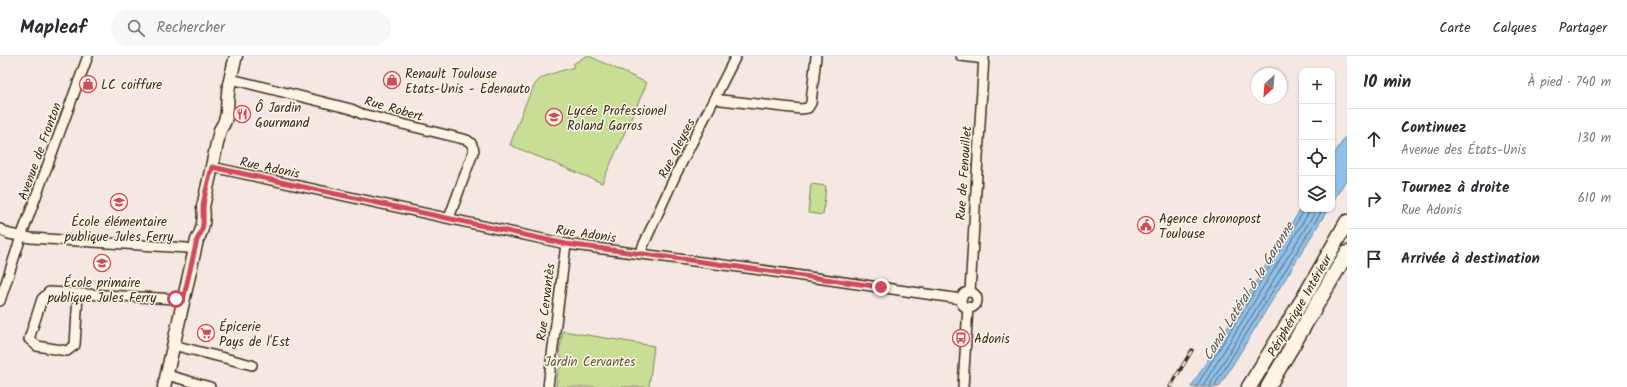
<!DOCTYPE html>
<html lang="fr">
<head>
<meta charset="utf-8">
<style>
  :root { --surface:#fff; --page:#f7f7f7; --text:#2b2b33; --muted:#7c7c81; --line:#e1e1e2 }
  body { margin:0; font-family:Kalam,sans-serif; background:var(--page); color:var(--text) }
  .controls { position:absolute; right:12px; top:12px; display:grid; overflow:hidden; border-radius:8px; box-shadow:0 1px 3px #0004 }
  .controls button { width:36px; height:36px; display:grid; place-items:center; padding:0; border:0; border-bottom:1px solid var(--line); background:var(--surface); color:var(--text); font:20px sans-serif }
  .compass { position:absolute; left:1251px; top:12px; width:36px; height:36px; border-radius:50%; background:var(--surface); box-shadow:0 1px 3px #0004; rotate:206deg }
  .stop { position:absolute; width:12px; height:12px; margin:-9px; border:3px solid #d1495b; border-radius:50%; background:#fff }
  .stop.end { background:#d1495b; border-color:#fff; box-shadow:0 1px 4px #0008 }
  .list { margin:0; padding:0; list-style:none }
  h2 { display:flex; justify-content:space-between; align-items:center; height:52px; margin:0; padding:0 16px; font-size:17px }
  h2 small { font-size:13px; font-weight:400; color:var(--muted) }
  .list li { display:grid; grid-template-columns:26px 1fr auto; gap:12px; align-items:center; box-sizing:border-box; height:60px; padding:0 16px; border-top:1px solid var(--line) }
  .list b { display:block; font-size:15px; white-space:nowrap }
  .list p { margin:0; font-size:13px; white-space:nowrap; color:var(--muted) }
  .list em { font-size:13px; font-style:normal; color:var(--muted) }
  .icon { flex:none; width:22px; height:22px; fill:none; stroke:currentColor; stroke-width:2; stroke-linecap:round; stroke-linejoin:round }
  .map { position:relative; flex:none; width:1347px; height:331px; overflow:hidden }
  header { display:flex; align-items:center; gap:24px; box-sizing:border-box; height:56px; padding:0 20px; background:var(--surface); border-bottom:1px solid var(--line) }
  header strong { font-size:19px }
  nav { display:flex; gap:22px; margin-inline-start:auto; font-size:14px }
  .search { width:280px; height:36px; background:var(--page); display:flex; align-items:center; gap:10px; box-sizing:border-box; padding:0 14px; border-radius:22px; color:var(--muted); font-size:15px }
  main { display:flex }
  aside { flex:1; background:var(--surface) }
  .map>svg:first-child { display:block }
  .green { fill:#c7de94; stroke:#818459 }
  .water { fill:#8ec0ea; stroke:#6d8498 }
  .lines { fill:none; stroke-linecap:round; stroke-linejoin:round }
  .shore { stroke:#5c6670; stroke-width:1 }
  .minor-casing { stroke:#3b2a1e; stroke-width:12 }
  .major-casing { stroke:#3b2a1e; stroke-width:15 }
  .highway-casing { stroke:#3b2a1e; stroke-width:17 }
  .minor { stroke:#fcf5e5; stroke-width:9 }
  .major { stroke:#fcf5e5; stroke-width:12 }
  .highway { stroke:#fcf5e5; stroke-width:14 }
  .rail-casing { stroke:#3b2a1e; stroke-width:3.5 }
  .rail { stroke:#fcf5e5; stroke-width:2; stroke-dasharray:6; stroke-linecap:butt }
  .route { stroke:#d1495b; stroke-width:5 }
  .labels { text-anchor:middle; stroke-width:3; stroke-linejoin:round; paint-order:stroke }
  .poi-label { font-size:13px; fill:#3b2a1e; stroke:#fcf5e5; text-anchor:start }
  .street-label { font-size:13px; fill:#3b2a1e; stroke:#fcf5e5 }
  .park-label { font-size:13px; fill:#5e573c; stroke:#fcf5e5 }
  .water-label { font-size:14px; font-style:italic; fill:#54575b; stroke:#fcf5e5 }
</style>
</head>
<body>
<header>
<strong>Mapleaf</strong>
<div class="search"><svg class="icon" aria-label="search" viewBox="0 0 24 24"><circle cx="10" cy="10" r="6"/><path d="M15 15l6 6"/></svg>Rechercher</div>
<nav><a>Carte</a><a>Calques</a><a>Partager</a></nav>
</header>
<main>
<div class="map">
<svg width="1347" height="331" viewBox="0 0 1347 331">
  <rect width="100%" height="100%" fill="#f5e8e3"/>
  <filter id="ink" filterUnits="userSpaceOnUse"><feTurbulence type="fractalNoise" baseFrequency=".025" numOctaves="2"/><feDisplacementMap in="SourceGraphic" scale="8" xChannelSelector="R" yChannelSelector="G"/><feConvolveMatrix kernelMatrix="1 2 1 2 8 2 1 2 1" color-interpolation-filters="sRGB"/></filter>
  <g filter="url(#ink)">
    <g class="green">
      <path d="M586,0h3l58,27 -45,100 -92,-38c4,-11 21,-60 29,-65 10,-7 24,-9 35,-13l-1,-3z"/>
      <path d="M811,128l15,2 -3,29 -15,-2z"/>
      <path d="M563,275l91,15 -5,41h-93l2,-17 5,-4 1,-6 -5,-6z"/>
    </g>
    <g class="water">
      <path d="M1347,78v44l-15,25v-45z"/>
      <path d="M1302,151v2h26l-109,178h-28z"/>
    </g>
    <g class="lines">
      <g class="shore">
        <path d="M1196,331l109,-178"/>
        <path d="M1202,331l109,-178"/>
        <path d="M1210,331l2,-6 105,-172"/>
        <path d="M1215,331l1,-4 107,-174"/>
      </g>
      <g class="minor-casing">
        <g id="minor">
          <path d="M961,0l23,3"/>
          <path d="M231,23l120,30 11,5 105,26 4,3 3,7 -25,68"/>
          <path d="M716,41l5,3 80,9 7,-1 3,-5 5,-47"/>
          <path d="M212,111l354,77 188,25 207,30"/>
          <path d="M0,173l9,5 22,4 156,10 8,2"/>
          <path d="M641,197l2,-7 33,-72 60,-118"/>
          <path d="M970,236l14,-236"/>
          <circle cx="969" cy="244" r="8"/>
          <path d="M78,238l-3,51 -8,6 -30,-5 -8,-7 13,-40 7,-7 127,7 7,2"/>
          <path d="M0,245l21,-64 67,-181"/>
          <path d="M173,289l79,20"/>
          <path d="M167,319l43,12"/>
          <path d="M548,331l18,-143"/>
          <path d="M963,331l5,-80"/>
        </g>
      </g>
      <g class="major-casing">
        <path id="major" d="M164,331l33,-147c6,-10 8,-21 6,-33l17,-77c10,-15 6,-21 8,-37 1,-12 5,-25 8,-37"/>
      </g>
      <g class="highway-casing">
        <g id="highway">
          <path d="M1249,331l57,-93 41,-72"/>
          <path d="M1268,331l79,-134"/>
        </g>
      </g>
      <use href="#minor" class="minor"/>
      <use href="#major" class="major"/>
      <use href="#highway" class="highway"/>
      <g class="rail-casing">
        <path id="rail" d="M1170,331l22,-37"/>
      </g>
      <use href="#rail" class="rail"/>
    </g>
  </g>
  <g class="lines" filter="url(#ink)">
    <path class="route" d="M176,243l7,1 14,-60c8,-12 6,-19 6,-33 1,-13 6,-27 9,-40l354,77 123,16 192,27"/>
  </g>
  <defs>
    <g id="shop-ring" transform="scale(0.9)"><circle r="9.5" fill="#fcf5e5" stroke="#d1495b" stroke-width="1.5"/><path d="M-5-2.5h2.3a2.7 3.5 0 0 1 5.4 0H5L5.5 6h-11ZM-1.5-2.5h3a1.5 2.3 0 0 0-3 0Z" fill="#d1495b"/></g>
    <g id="restaurant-ring" transform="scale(0.9)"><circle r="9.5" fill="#fcf5e5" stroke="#d1495b" stroke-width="1.5"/><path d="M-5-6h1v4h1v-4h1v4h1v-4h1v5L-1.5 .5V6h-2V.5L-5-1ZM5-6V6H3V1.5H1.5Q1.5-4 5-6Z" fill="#d1495b"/></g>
    <g id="school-ring" transform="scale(0.9)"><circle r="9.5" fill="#fcf5e5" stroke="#d1495b" stroke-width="1.5"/><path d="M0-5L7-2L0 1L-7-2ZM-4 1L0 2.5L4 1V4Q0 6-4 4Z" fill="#d1495b"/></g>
    <g id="civic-ring" transform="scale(0.9)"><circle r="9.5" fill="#fcf5e5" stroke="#d1495b" stroke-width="1.5"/><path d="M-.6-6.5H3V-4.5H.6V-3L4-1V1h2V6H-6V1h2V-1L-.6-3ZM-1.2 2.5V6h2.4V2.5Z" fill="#d1495b"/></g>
    <g id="supermarket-ring" transform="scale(0.9)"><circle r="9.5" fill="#fcf5e5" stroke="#d1495b" stroke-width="1.5"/><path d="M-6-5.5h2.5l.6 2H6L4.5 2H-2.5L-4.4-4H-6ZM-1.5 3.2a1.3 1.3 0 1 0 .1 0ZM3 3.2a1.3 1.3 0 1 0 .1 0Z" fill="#d1495b"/></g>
    <g id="bus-ring" transform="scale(0.9)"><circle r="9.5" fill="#fcf5e5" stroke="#d1495b" stroke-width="1.5"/><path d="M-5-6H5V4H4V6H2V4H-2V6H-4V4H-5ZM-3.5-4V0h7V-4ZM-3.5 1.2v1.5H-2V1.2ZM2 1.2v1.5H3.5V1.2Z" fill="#d1495b"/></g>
  </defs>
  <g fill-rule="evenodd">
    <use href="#shop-ring" x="392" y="24"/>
    <use href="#shop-ring" x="88" y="28"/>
    <use href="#restaurant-ring" x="242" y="58"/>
    <use href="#school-ring" x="554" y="61"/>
    <use href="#school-ring" x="119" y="146"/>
    <use href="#civic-ring" x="1146" y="169"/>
    <use href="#school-ring" x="102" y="207"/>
    <use href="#supermarket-ring" x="206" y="277"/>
    <use href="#bus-ring" x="961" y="282"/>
  </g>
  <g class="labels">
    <g class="poi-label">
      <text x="405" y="22">Renault Toulouse<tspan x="405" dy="15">Etats-Unis - Edenauto</tspan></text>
      <text x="101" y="33">LC coiffure</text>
      <text x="255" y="56">Ô Jardin<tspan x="255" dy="15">Gourmand</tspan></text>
      <text x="567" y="59">Lycée Professionel<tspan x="567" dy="15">Roland Garros</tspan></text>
      <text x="1159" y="167">Agence chronopost<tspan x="1159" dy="15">Toulouse</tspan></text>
      <text x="119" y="170" text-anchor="middle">École élémentaire<tspan x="119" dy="15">publique Jules Ferry</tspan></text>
      <text x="102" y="231" text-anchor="middle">École primaire<tspan x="102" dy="15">publique Jules Ferry</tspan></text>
      <text x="219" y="275">Épicerie<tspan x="219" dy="15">Pays de l'Est</tspan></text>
      <text x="974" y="287">Adonis</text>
    </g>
    <g class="street-label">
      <text transform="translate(394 52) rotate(16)" y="5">Rue Robert</text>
      <text transform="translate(676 92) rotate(-63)" y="5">Rue Gleyses</text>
      <text transform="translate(39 95) rotate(-70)" y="5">Avenue de Fronton</text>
      <text transform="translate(270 111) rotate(12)" y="5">Rue Adonis</text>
      <text transform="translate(963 117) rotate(-86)" y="5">Rue de Fenouillet</text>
      <text transform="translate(586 177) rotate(8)" y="5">Rue Adonis</text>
      <text transform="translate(545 246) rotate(-83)" y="5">Rue Cervantès</text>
      <text transform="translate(1299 249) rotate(-60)" y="5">Périphérique Intérieur</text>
    </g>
    <g class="park-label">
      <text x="590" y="310">Jardin Cervantes</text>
    </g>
    <g class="water-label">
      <text transform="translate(1248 235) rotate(-58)" y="5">Canal Latéral à la Garonne</text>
    </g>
  </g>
</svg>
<div class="controls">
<button>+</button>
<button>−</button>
<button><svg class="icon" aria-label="locate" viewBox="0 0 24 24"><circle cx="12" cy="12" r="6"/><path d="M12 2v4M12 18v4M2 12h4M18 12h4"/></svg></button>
<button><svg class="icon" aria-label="layers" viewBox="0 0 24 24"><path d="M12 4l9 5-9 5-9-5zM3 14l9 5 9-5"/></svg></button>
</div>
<svg class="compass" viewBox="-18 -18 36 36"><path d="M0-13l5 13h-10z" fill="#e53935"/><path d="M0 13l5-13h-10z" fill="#7c7c81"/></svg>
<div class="stop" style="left:176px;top:243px"></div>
<div class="stop end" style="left:881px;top:231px"></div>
</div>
<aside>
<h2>10 min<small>À pied · 740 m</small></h2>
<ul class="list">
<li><svg class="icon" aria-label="ahead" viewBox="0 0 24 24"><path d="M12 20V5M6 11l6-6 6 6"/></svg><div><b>Continuez</b><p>Avenue des États-Unis</p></div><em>130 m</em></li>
<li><svg class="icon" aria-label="right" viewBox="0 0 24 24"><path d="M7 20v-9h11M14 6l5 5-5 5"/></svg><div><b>Tournez à droite</b><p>Rue Adonis</p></div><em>610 m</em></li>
<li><svg class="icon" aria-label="arrive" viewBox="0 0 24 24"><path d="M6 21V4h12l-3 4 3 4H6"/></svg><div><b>Arrivée à destination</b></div></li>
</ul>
</aside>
</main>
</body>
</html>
